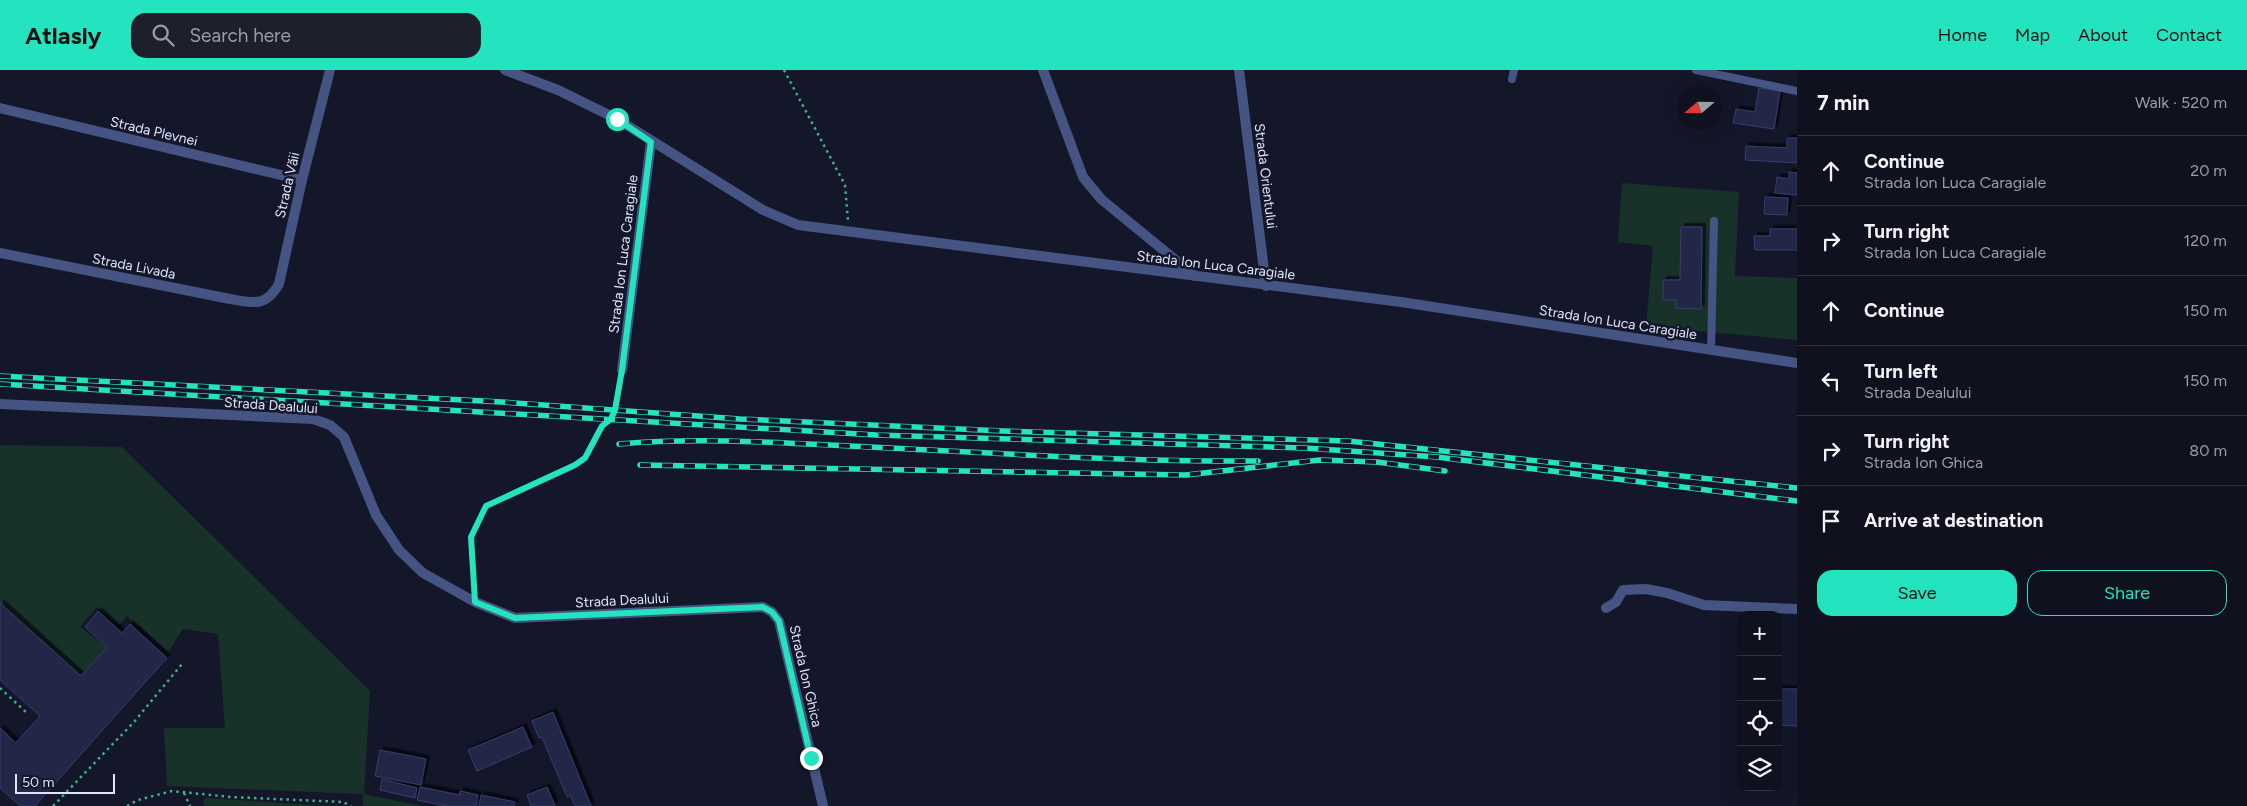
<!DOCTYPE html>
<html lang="en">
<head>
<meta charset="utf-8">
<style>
  :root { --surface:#0f111f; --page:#1d1f2c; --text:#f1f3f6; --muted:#9b9da4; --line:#2f313d; --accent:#23e4bf }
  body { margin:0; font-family:Figtree,sans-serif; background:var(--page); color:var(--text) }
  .controls { position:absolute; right:15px; bottom:15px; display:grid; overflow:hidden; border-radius:10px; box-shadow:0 5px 20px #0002 }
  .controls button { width:45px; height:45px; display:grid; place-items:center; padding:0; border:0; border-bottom:1px solid var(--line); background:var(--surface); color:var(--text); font:25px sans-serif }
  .compass { position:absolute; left:1677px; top:15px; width:45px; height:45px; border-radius:50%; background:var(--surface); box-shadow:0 5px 20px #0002; rotate:250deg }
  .scale { position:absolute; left:15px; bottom:12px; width:100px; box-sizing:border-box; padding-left:5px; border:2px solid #e0e4fb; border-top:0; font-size:14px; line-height:18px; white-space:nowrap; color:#e0e4fb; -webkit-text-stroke:4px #141729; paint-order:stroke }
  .stop { position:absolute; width:15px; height:15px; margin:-11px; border:4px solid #23e4bf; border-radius:50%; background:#fff }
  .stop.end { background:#23e4bf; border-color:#fff; box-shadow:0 1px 5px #0008 }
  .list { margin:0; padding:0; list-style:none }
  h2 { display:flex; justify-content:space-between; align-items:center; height:65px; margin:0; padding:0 20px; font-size:21px }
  h2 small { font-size:16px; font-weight:400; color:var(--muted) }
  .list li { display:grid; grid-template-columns:32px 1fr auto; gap:15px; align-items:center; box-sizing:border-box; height:70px; padding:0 20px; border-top:1px solid var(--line) }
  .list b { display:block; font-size:19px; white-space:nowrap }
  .list p { margin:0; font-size:16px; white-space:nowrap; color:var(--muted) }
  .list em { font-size:16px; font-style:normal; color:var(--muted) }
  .actions { display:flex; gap:10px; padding:15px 20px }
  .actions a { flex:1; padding:11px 0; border:1px solid var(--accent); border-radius:15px; text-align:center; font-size:18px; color:var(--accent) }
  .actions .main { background:var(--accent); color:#111 }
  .icon { flex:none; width:28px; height:28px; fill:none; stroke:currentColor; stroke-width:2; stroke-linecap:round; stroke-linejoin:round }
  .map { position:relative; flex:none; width:1797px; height:736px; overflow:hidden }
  header { display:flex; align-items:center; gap:30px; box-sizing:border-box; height:70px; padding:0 25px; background:var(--accent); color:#111 }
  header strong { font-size:24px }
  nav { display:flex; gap:28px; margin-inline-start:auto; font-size:18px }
  .search { width:350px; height:45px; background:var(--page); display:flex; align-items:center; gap:12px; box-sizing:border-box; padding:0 18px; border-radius:15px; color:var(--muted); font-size:19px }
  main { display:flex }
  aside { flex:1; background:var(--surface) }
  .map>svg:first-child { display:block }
  .green { fill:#18322a }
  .building { fill:#222647; stroke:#373c71; filter:url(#shadow) }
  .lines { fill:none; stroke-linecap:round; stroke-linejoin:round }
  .path { stroke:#40af88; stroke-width:2.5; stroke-dasharray:2.5 4; stroke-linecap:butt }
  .service { stroke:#455482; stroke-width:8 }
  .minor { stroke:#455482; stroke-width:10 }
  .rail-casing { stroke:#23e4bf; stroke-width:5.5 }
  .rail { stroke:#141729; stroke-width:4; stroke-dasharray:11; stroke-linecap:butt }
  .route { stroke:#23e4bf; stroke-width:6 }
  .labels { text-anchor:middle; stroke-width:5; stroke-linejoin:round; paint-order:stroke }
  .street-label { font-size:14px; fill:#e0e4fb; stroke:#141729 }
</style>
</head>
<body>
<header>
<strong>Atlasly</strong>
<div class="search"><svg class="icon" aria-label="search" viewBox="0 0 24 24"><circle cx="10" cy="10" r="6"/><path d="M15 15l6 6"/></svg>Search here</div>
<nav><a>Home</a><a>Map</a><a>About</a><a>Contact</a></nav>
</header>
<main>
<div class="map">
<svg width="1797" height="736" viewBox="0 0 1797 736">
  <defs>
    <filter id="shadow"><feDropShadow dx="3.5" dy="-3.5" stdDeviation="0" flood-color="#0009"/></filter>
  </defs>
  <rect width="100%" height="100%" fill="#141729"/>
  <g class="green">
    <path d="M1622,113l117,9 -4,84 62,2v62l-151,-14 7,-80 -35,-4z"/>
    <path d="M0,375l122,2 248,244 -6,103 58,12h-59v-12l-196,-8 -3,-58h61l-7,-94 -35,-5 -15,23 -41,-36 -8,9 -22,-18 -17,20 27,20 -26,29 -81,-73z"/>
    <path d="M205,728l122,8h-121l-3,-2z"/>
  </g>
  <g class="building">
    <path d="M1759,18l21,3 -6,38 -41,-6 3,-14 19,3z"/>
    <path d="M1787,68h10v25l-52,-3 1,-14 41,2z"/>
    <path d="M1789,102l8,1v22l-22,-2 2,-16 12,2z"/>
    <path d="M1765,127l23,1 -1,17 -23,-1z"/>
    <path d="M1681,157h21l-1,82 -25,-1 1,-8h-14v-20h17z"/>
    <path d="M1770,159h27v21h-42l-1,-14h16z"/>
    <path d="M0,533l81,73 26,-29 -22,-20 13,-16 24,22 8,-9 37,34 -132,148h-15l-20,-18v-60l16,15 24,-27 -40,-36z"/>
    <path d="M1778,619h19v37l-19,-1z"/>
    <path d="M553,642l38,94h-16l-5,-11 -3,2 -25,-60 -3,1 -7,-17z"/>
    <path d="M523,657l9,20 -55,24 -9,-21z"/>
    <path d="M380,680l46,9 -5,26 -46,-9z"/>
    <path d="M382,709l35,9 -2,10 -35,-8z"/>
    <path d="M420,717l40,8v-4l18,4 -2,11h-29l-30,-6z"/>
    <path d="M547,717l8,19h-24l-4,-11z"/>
    <path d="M481,725l34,7 -1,4h-35z"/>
  </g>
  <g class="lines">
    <g class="path">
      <path d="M784,0l61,115 3,36"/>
      <path d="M474,518l-3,-51 15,-31 89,-41 10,-7 16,-32 10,-7 9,-37"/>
      <path d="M0,618l28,26"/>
      <path d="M184,723l6,13"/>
      <path d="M53,736l81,-84 48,-58"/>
      <path d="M127,736l11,-6 34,-9 59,6 112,5 8,4"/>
    </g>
    <g class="service">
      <path d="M1696,0l101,21"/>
      <path d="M1512,9l2,-9"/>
      <path d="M1711,280l3,-129"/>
    </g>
    <g class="minor">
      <path d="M505,0l53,20 59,29 146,91 35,15 603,77 396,61"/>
      <path d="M1043,0l40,107 18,22 94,77"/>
      <path d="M1239,0l27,216"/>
      <path d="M0,38l302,72"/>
      <path d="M0,183l230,46c24,4 36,8 49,-15l23,-104 28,-110"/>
      <path d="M622,300l29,-228"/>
      <path d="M0,334l313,15 17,6 14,12 32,78 23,35 24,23 52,29 40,16 248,-11 9,5 7,9 44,185"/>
      <path d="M1606,538l10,-6 7,-12 23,-1 21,4 37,12 93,4"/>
    </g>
    <g class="rail-casing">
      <g id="rail">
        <path d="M0,306l502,26 238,17 263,12 345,10 449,47"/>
        <path d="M0,314l876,51 429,13 132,9 360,44"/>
        <path d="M619,374c83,-7 166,-1 249,3 130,6 260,15 390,14"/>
        <path d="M640,395l546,10 134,-15 57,2 68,9"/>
      </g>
    </g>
    <use href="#rail" class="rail"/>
  </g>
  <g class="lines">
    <path class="route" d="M617,49l34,23 -29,228 -7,40 -4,9 -9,7 -17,32 -10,7 -89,41 -15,31 4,65 40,16 248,-11 9,5 7,9 32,137"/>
  </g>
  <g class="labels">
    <g class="street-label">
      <text transform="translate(154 61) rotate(13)" y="5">Strada Plevnei</text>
      <text transform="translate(1266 106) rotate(83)" y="5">Strada Orientului</text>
      <text transform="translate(287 115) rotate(-77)" y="5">Strada Văii</text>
      <text transform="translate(623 184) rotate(-83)" y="5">Strada Ion Luca Caragiale</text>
      <text transform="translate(1216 195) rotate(7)" y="5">Strada Ion Luca Caragiale</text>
      <text transform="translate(134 196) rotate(11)" y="5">Strada Livada</text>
      <text transform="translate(1618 252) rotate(9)" y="5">Strada Ion Luca Caragiale</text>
      <text transform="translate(271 335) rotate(4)" y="5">Strada Dealului</text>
      <text transform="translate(622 530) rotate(-3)" y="5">Strada Dealului</text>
      <text transform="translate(806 606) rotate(77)" y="5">Strada Ion Ghica</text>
    </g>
  </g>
</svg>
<div class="controls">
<button>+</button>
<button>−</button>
<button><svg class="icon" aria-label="locate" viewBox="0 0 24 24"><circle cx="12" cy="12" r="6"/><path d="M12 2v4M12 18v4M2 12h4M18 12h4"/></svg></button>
<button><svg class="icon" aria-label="layers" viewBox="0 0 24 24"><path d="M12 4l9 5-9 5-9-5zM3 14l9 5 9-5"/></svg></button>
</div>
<svg class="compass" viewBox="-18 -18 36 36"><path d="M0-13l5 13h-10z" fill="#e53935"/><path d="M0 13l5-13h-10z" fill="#9b9da4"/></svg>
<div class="scale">50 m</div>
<div class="stop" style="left:617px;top:49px"></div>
<div class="stop end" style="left:811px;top:688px"></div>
</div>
<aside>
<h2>7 min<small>Walk · 520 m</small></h2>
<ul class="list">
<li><svg class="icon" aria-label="ahead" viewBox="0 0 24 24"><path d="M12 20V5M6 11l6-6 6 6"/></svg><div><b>Continue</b><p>Strada Ion Luca Caragiale</p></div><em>20 m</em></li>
<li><svg class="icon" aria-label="right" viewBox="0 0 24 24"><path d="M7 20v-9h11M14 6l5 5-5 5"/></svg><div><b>Turn right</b><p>Strada Ion Luca Caragiale</p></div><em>120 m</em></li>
<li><svg class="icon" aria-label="ahead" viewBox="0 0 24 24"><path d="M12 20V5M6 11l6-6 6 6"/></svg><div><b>Continue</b></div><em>150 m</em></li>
<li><svg class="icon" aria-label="left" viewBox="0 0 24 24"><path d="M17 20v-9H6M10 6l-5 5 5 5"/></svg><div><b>Turn left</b><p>Strada Dealului</p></div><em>150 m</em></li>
<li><svg class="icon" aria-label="right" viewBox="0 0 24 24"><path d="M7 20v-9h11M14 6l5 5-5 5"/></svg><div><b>Turn right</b><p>Strada Ion Ghica</p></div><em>80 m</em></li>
<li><svg class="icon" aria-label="arrive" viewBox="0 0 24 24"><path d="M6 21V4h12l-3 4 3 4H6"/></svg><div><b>Arrive at destination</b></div></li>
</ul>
<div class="actions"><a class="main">Save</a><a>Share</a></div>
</aside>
</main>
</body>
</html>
